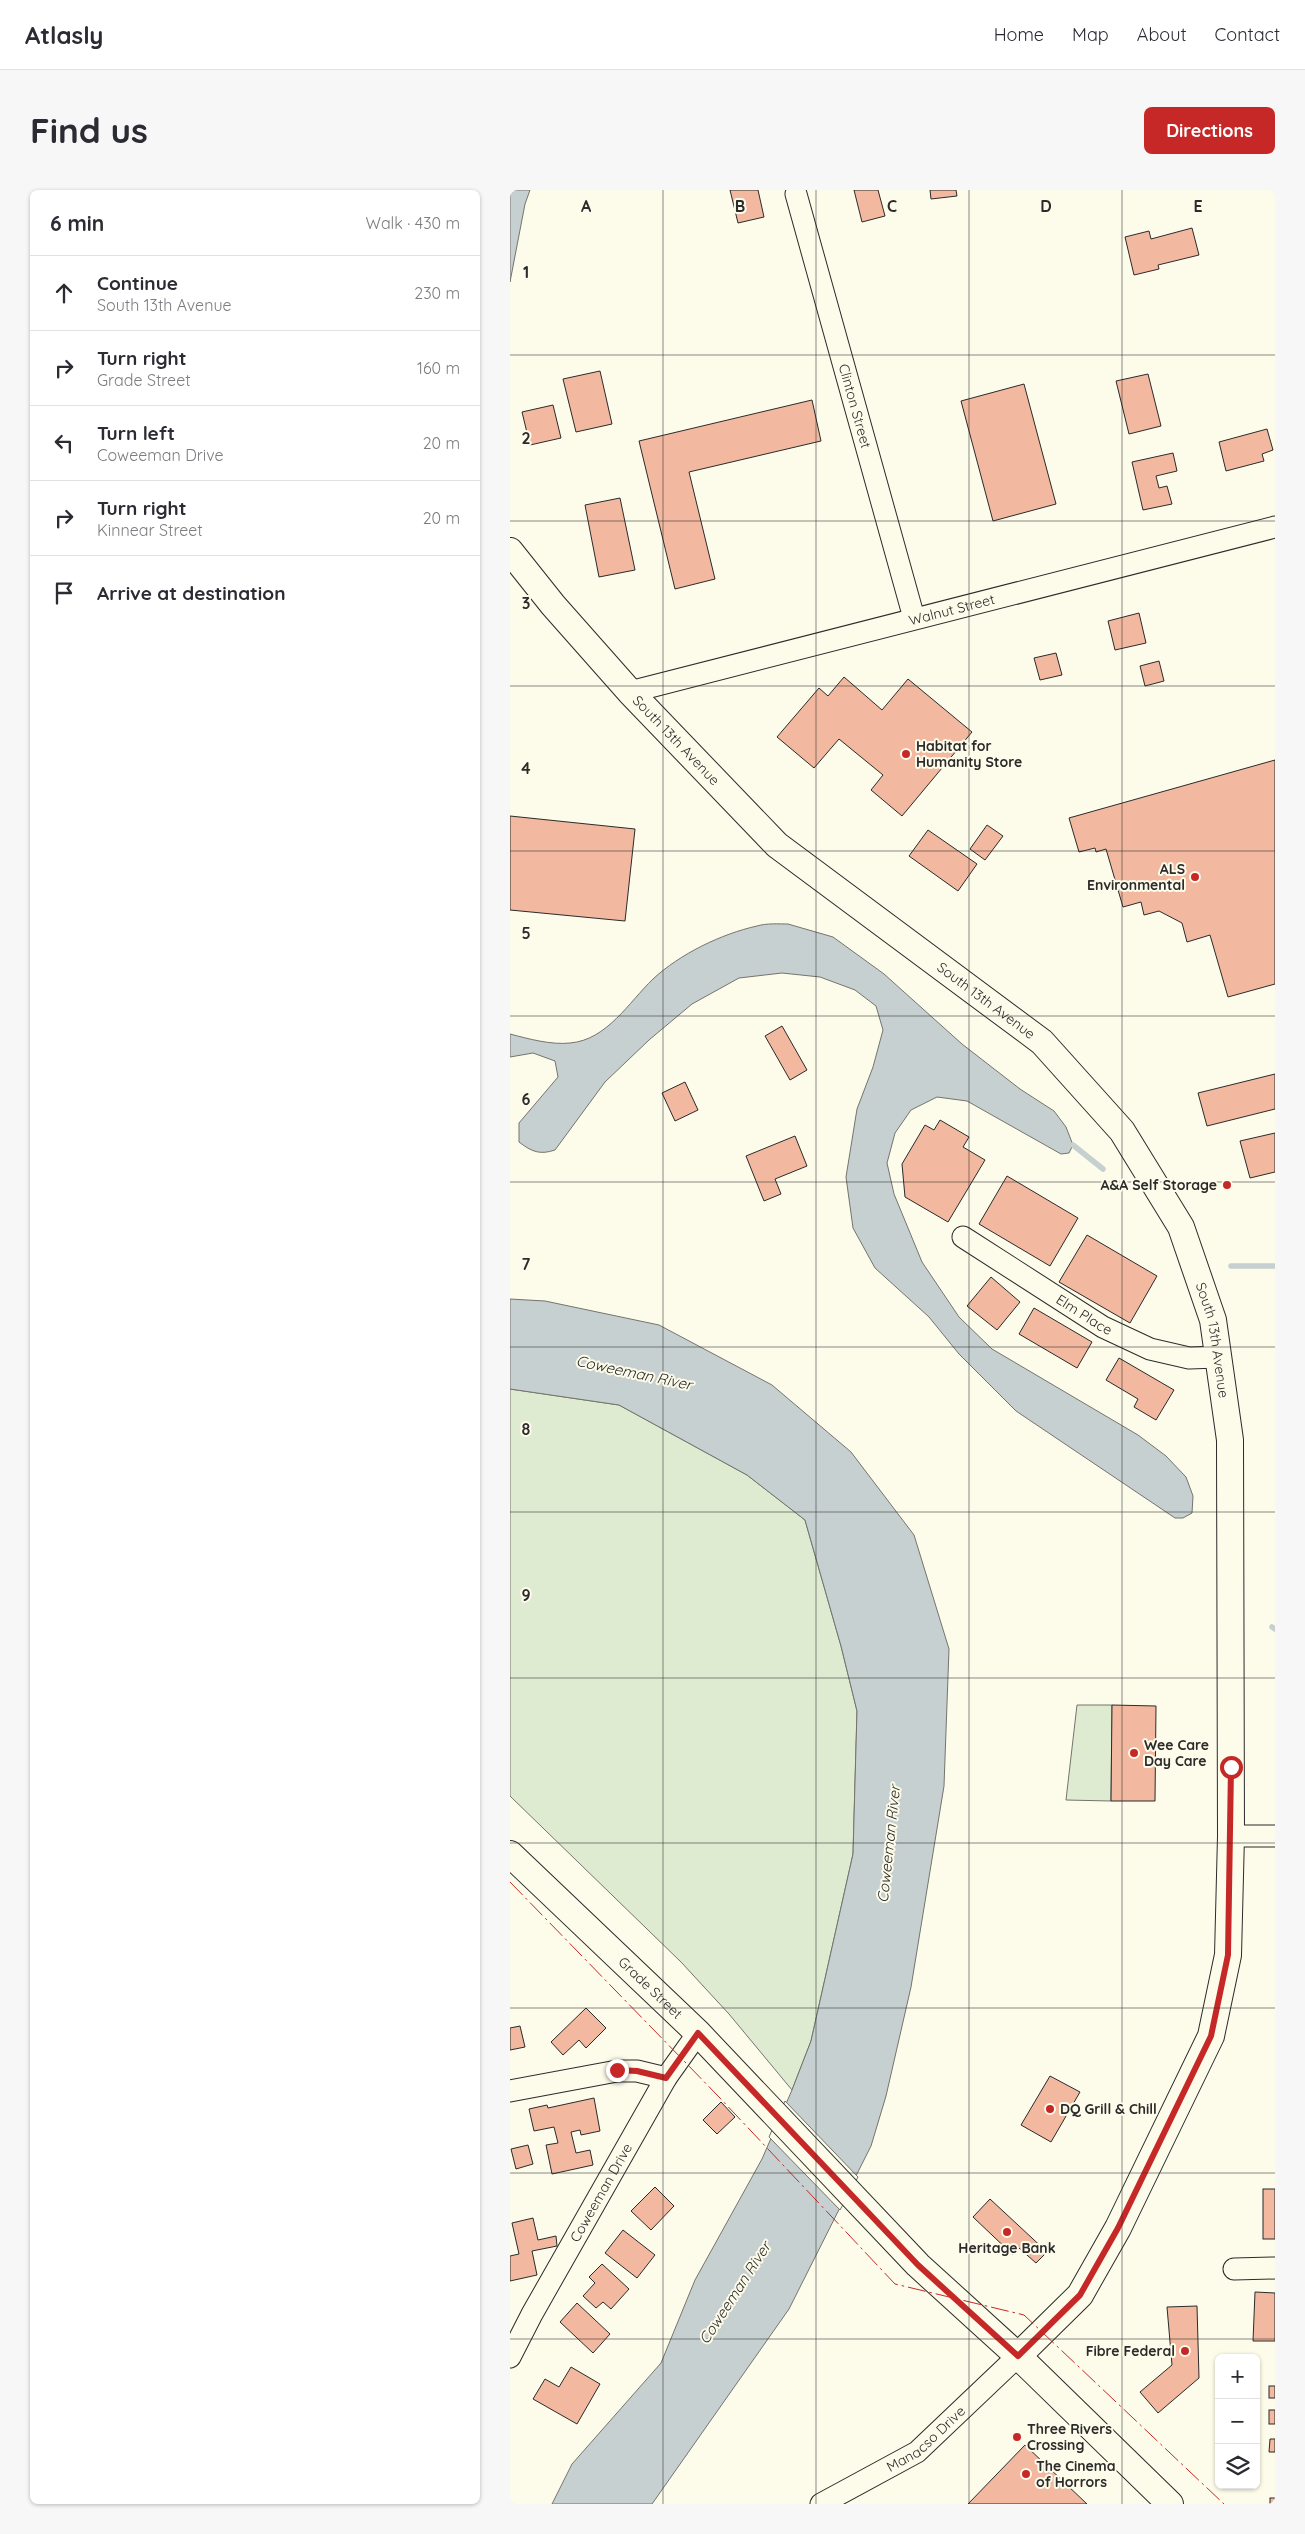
<!DOCTYPE html>
<html lang="en">
<head>
<meta charset="utf-8">
<style>
  :root { --surface:#fff; --page:#f7f7f7; --text:#2b2b33; --muted:#7c7c81; --line:#e1e1e2; --accent:#c62828 }
  body { margin:0; font-family:Quicksand,sans-serif; background:var(--page); color:var(--text) }
  .controls { position:absolute; right:15px; bottom:15px; display:grid; overflow:hidden; border-radius:8px; box-shadow:0 1px 4px #0004 }
  .controls button { width:45px; height:45px; display:grid; place-items:center; padding:0; border:0; border-bottom:1px solid var(--line); background:var(--surface); color:var(--text); font:25px sans-serif }
  .stop { position:absolute; width:15px; height:15px; margin:-11px; border:4px solid #c62828; border-radius:50%; background:#fff }
  .stop.end { background:#c62828; border-color:#fff; box-shadow:0 1px 5px #0008 }
  .list { margin:0; padding:0; list-style:none }
  h2 { display:flex; justify-content:space-between; align-items:center; height:65px; margin:0; padding:0 20px; font-size:21px }
  h2 small { font-size:16px; font-weight:400; color:var(--muted) }
  .list li { display:grid; grid-template-columns:32px 1fr auto; gap:15px; align-items:center; box-sizing:border-box; height:75px; padding:0 20px; border-top:1px solid var(--line) }
  .list b { display:block; font-size:19px; white-space:nowrap }
  .list p { margin:0; font-size:16px; white-space:nowrap; color:var(--muted) }
  .list em { font-size:16px; font-style:normal; color:var(--muted) }
  .icon { flex:none; width:28px; height:28px; fill:none; stroke:currentColor; stroke-width:2; stroke-linecap:round; stroke-linejoin:round }
  .map { position:relative; flex:none; width:765px; height:2314px; overflow:hidden; border-radius:8px }
  header { display:flex; align-items:center; gap:30px; box-sizing:border-box; height:70px; padding:0 25px; background:var(--surface); border-bottom:1px solid var(--line) }
  header strong { font-size:24px }
  nav { display:flex; gap:28px; margin-inline-start:auto; font-size:18px }
  .intro { display:flex; align-items:center; justify-content:space-between; box-sizing:border-box; height:120px; padding:0 30px }
  h1 { margin:0; font-size:35px }
  .button { padding:12px 22px; border-radius:8px; background:var(--accent); color:#fff; font-size:18px; font-weight:700 }
  main { display:flex; gap:30px; padding:0 30px }
  aside { flex:1; background:var(--surface); border-radius:8px; box-shadow:0 1px 4px #0004 }
  .map>svg:first-child { display:block }
  .green { fill:#deebd1; stroke:#74746e }
  .water { fill:#c7d0d0; stroke:#74746e }
  .pier { fill:#fdfbea; stroke:#74746e }
  .lines { fill:none; stroke-linecap:round; stroke-linejoin:round }
  .stream { stroke:#c7d0d0; stroke-width:5.5 }
  .building { fill:#f2b8a0; stroke:#2b2b2b }
  .minor-casing { stroke:#2b2b2b; stroke-width:23 }
  .major-casing { stroke:#2b2b2b; stroke-width:28 }
  .minor { stroke:#fdfbea; stroke-width:21 }
  .major { stroke:#fdfbea; stroke-width:26 }
  .power { stroke:#c62828; stroke-width:1; stroke-dasharray:18 4 2.5 4; stroke-linecap:butt }
  .route { stroke:#c62828; stroke-width:6 }
  .grid { fill:none; stroke:#2b2b2b; stroke-width:1; stroke-opacity:0.55 }
  .poi-dot { fill:#c62828; stroke:#fdfbea; stroke-width:2 }
  .labels { text-anchor:middle; stroke-width:4; stroke-linejoin:round; paint-order:stroke }
  .street-label { font-size:14px; fill:#2b2b2b; stroke:#fdfbea }
  .poi-label { font-size:14px; font-weight:bold; fill:#2b2b2b; stroke:#fdfbea; text-anchor:start }
  .water-label { font-size:15px; font-style:italic; fill:#2b2b2b; stroke:#fdfbea }
  .grid-label { font-size:16px; text-anchor:middle; font-weight:bold; fill:#2b2b2b; stroke:#fdfbea; stroke-width:4; stroke-linejoin:round; paint-order:stroke }
</style>
</head>
<body>
<header>
<strong>Atlasly</strong>
<nav><a>Home</a><a>Map</a><a>About</a><a>Contact</a></nav>
</header>
<div class="intro"><h1>Find us</h1><a class="button">Directions</a></div>
<main>
<aside>
<h2>6 min<small>Walk · 430 m</small></h2>
<ul class="list">
<li><svg class="icon" aria-label="ahead" viewBox="0 0 24 24"><path d="M12 20V5M6 11l6-6 6 6"/></svg><div><b>Continue</b><p>South 13th Avenue</p></div><em>230 m</em></li>
<li><svg class="icon" aria-label="right" viewBox="0 0 24 24"><path d="M7 20v-9h11M14 6l5 5-5 5"/></svg><div><b>Turn right</b><p>Grade Street</p></div><em>160 m</em></li>
<li><svg class="icon" aria-label="left" viewBox="0 0 24 24"><path d="M17 20v-9H6M10 6l-5 5 5 5"/></svg><div><b>Turn left</b><p>Coweeman Drive</p></div><em>20 m</em></li>
<li><svg class="icon" aria-label="right" viewBox="0 0 24 24"><path d="M7 20v-9h11M14 6l5 5-5 5"/></svg><div><b>Turn right</b><p>Kinnear Street</p></div><em>20 m</em></li>
<li><svg class="icon" aria-label="arrive" viewBox="0 0 24 24"><path d="M6 21V4h12l-3 4 3 4H6"/></svg><div><b>Arrive at destination</b></div></li>
</ul>
</aside>
<div class="map">
<svg width="765" height="2314" viewBox="0 0 765 2314">
  <rect width="100%" height="100%" fill="#fdfbea"/>
  <g class="green">
    <path d="M0,1199l109,16 128,70 58,45 36,126 16,65 -4,143 -42,187 -19,49 -63,-76 -48,-52 -171,-166z"/>
    <path d="M567,1515h35l-1,96 -45,-1z"/>
  </g>
  <g class="water">
    <path d="M0,0h20l-5,14 -15,78z"/>
    <path d="M278,734l45,13 51,37 78,70 58,45 34,22 12,16 7,18 -4,8 -8,1 -94,-53 -30,-4 -26,13 -16,23 -8,30 7,31 28,68 37,55 33,32 146,86 28,21 20,21 7,19 -1,17 -9,5h-8l-159,-107 -57,-57 -30,-37 -54,-49 -22,-40 -7,-51 11,-68 16,-42 10,-37 -7,-24 -21,-16 -35,-13 -38,-4 -43,5 -47,26 -43,36 -44,42 -50,68c-15,5 -23,2 -36,-8v-19l39,-46 -3,-16 -22,-8 -23,4v-23c19,5 41,11 60,9 37,-3 59,-41 83,-64 27,-25 68,-45 104,-53 10,-3 21,-2 31,-2z"/>
    <path d="M0,1109l35,2 114,24 113,60 79,67 63,83 35,114 -5,137 -33,201 -25,109 -15,50 -82,163 -137,195h-100l20,-40 89,-101 34,-83 67,-121 30,-69 19,-49 42,-187 4,-143 -16,-65 -36,-126 -58,-45 -128,-70 -109,-16z"/>
  </g>
  <path class="pier" d="M275,1911l73,76 -18,33 -71,-73z"/>
  <g class="lines">
    <g class="stream">
      <path d="M563,955l30,24"/>
      <path d="M721,1076h44"/>
      <path d="M762,1437l3,2"/>
    </g>
  </g>
  <g class="building">
    <path d="M220,0h28l6,27 -26,6z"/>
    <path d="M344,0h24l7,26 -23,6z"/>
    <path d="M420,0h26l1,6 -26,3z"/>
    <path d="M682,38l7,27 -41,10 1,4 -25,6 -9,-38 24,-6 2,8z"/>
    <path d="M90,181l12,53 -36,8 -13,-53z"/>
    <path d="M638,184l13,52 -32,8 -13,-53z"/>
    <path d="M514,194l32,120 -63,17 -32,-120z"/>
    <path d="M302,210l9,41 -132,31 26,107 -40,10 -36,-148z"/>
    <path d="M43,215l8,33 -31,7 -8,-33z"/>
    <path d="M757,239l6,21 -11,4 2,7 -38,10 -7,-29z"/>
    <path d="M663,263l4,18 -21,5 3,12 8,-2 5,18 -29,6 -11,-48z"/>
    <path d="M110,308l15,72 -36,7 -14,-72z"/>
    <path d="M629,423l7,30 -31,7 -7,-29z"/>
    <path d="M546,463l6,22 -22,5 -6,-22z"/>
    <path d="M649,471l5,20 -19,5 -5,-20z"/>
    <path d="M334,487l38,33 26,-31 64,53 -70,84 -31,-26 12,-15 -44,-36 -25,29 -37,-31 42,-49 9,8z"/>
    <path d="M765,570v224l-47,13 -18,-62 -23,7 -5,-19 -23,-12 -15,4 -3,-13 -18,5 -17,-58 -10,3 -1,-4 -16,4 -10,-34z"/>
    <path d="M0,626l125,13 -10,92 -115,-11z"/>
    <path d="M477,635l16,11 -18,24 -15,-11z"/>
    <path d="M418,640l49,34 -19,27 -49,-35z"/>
    <path d="M272,836l25,44 -17,10 -25,-44z"/>
    <path d="M765,884v35l-68,17 -9,-33z"/>
    <path d="M175,892l13,28 -23,11 -13,-28z"/>
    <path d="M430,930l29,17 -6,10 22,13 -37,62 -43,-25 -3,-33 23,-39 9,5z"/>
    <path d="M765,943v39l-25,6 -10,-37z"/>
    <path d="M285,946l12,30 -32,13 6,15 -17,7 -18,-45z"/>
    <path d="M497,986l71,42 -28,48 -71,-42z"/>
    <path d="M577,1045l70,41 -27,47 -71,-41z"/>
    <path d="M481,1087l29,25 -23,28 -30,-24z"/>
    <path d="M524,1118l58,34 -15,26 -58,-34z"/>
    <path d="M609,1168l55,32 -18,30 -22,-13 4,-8 -32,-19z"/>
    <path d="M602,1515l44,1 -1,95h-44z"/>
    <path d="M76,1818l20,20 -20,20 -7,-8 -16,15 -12,-13z"/>
    <path d="M10,1836l5,21 -15,3v-22z"/>
    <path d="M540,1886l30,16 -29,50 -30,-17z"/>
    <path d="M84,1908l6,33 -19,4 -1,-5 -9,2 5,21 14,-3 3,15 -41,9 -6,-29 12,-2 -4,-16 -20,4 -5,-22 18,-4 1,3z"/>
    <path d="M211,1912l14,15 -18,17 -14,-14z"/>
    <path d="M18,1955l5,19 -17,5 -5,-20z"/>
    <path d="M145,1997l19,19 -23,24 -20,-19z"/>
    <rect x="753" y="1999" width="12" height="50"/>
    <path d="M480,2009l57,53 -11,11 -17,-15 -6,7 -40,-38z"/>
    <path d="M23,2028l5,22 18,-4 1,10 -25,5 5,24 -27,6v-25l9,-2 -7,-31z"/>
    <path d="M113,2040l32,25 -18,23 -32,-25z"/>
    <path d="M92,2074l27,25 -18,20 -8,-7 -7,6 -13,-12 12,-13 -6,-6z"/>
    <path d="M745,2102l20,1v48h-22z"/>
    <path d="M67,2113l33,31 -17,19 -33,-31z"/>
    <path d="M687,2116l2,72 -41,35 -18,-21 32,-27 -5,-58z"/>
    <path d="M61,2177l29,17 -23,40 -44,-25 12,-20 14,8z"/>
    <rect x="759" y="2196" width="6" height="12"/>
    <rect x="759" y="2220" width="6" height="14"/>
    <path d="M760,2249h5v13h-6z"/>
    <path d="M515,2255l62,59h-119z"/>
    <rect x="760" y="2308" width="5" height="6"/>
  </g>
  <g class="lines">
    <g class="minor-casing">
      <g id="minor">
        <path id="s1" d="M286,4l118,424"/>
        <path id="s2" d="M120,502l645,-165"/>
        <path id="s3" d="M453,1047l140,90 47,22 39,9 29,-1"/>
        <path d="M721,1646h44"/>
        <path d="M0,1901l107,-20h20l29,7"/>
        <path d="M724,2079l41,-1"/>
        <path id="s4" d="M0,2167l22,-43 134,-236 32,-45"/>
        <path id="s5" d="M311,2314l96,-52 101,-96"/>
      </g>
    </g>
    <g class="major-casing">
      <g id="major">
        <path id="s6" d="M0,361l43,54 77,87 147,153 265,197 80,89 59,96 32,93 17,120 1,396 -3,119 -17,81 -93,192 -38,67 -62,61"/>
        <path id="s7" d="M0,1664l188,179 220,232 100,91 152,148"/>
      </g>
    </g>
    <use href="#minor" class="minor"/>
    <use href="#major" class="major"/>
    <path class="power" d="M0,1692l209,215 176,187 129,31 200,189"/>
  </g>
  <g class="lines">
    <path class="route" d="M107,1880l20,1 29,7 32,-45 220,232 100,91 62,-61 38,-67 93,-192 17,-81 3,-188"/>
  </g>
  <path class="grid" d="M153,0v2314M306,0v2314M459,0v2314M612,0v2314M0,165h765M0,331h765M0,496h765M0,661h765M0,826h765M0,992h765M0,1157h765M0,1322h765M0,1488h765M0,1653h765M0,1818h765M0,1983h765M0,2149h765"/>
  <g class="poi-dot">
    <circle cx="396" cy="564" r="5"/>
    <circle cx="685" cy="687" r="5"/>
    <circle cx="717" cy="995" r="5"/>
    <circle cx="624" cy="1563" r="5"/>
    <circle cx="540" cy="1919" r="5"/>
    <circle cx="497" cy="2042" r="5"/>
    <circle cx="675" cy="2161" r="5"/>
    <circle cx="507" cy="2247" r="5"/>
    <circle cx="516" cy="2284" r="5"/>
  </g>
  <g class="labels">
    <g class="street-label">
      <text dy="5" stroke="none"><textPath href="#s1" startOffset="220">Clinton Street</textPath></text>
      <text dy="5" stroke="none"><textPath href="#s2" startOffset="332">Walnut Street</textPath></text>
      <text dy="5" stroke="none"><textPath href="#s6" startOffset="252">South 13th Avenue</textPath></text>
      <text dy="5" stroke="none"><textPath href="#s6" startOffset="658">South 13th Avenue</textPath></text>
      <text dy="5" stroke="none"><textPath href="#s3" startOffset="144">Elm Place</textPath></text>
      <text dy="5" stroke="none"><textPath href="#s6" startOffset="1078">South 13th Avenue</textPath></text>
      <text dy="5" stroke="none"><textPath href="#s7" startOffset="194">Grade Street</textPath></text>
      <text dy="5" stroke="none"><textPath href="#s4" startOffset="188">Coweeman Drive</textPath></text>
      <text dy="5" stroke="none"><textPath href="#s5" startOffset="124">Manacso Drive</textPath></text>
    </g>
    <g class="poi-label">
      <text x="406" y="561">Habitat for<tspan x="406" dy="16">Humanity Store</tspan></text>
      <text x="675" y="684" text-anchor="end">ALS<tspan x="675" dy="16">Environmental</tspan></text>
      <text x="707" y="1000" text-anchor="end">A&amp;A Self Storage</text>
      <text x="634" y="1560">Wee Care<tspan x="634" dy="16">Day Care</tspan></text>
      <text x="550" y="1924">DQ Grill &amp; Chill</text>
      <text x="497" y="2063" text-anchor="middle">Heritage Bank</text>
      <text x="665" y="2166" text-anchor="end">Fibre Federal</text>
      <text x="517" y="2244">Three Rivers<tspan x="517" dy="16">Crossing</tspan></text>
      <text x="526" y="2281">The Cinema<tspan x="526" dy="16">of Horrors</tspan></text>
    </g>
    <g class="water-label">
      <text transform="translate(124 1183) rotate(12)" y="5">Coweeman River</text>
      <text transform="translate(379 1654) rotate(-84)" y="5">Coweeman River</text>
      <text transform="translate(225 2103) rotate(-57)" y="5">Coweeman River</text>
    </g>
  </g>
  <g class="grid-label">
    <text x="76" y="22">A</text>
    <text x="230" y="22">B</text>
    <text x="382" y="22">C</text>
    <text x="536" y="22">D</text>
    <text x="688" y="22">E</text>
    <text x="16" y="88">1</text>
    <text x="16" y="254">2</text>
    <text x="16" y="419">3</text>
    <text x="16" y="584">4</text>
    <text x="16" y="749">5</text>
    <text x="16" y="915">6</text>
    <text x="16" y="1080">7</text>
    <text x="16" y="1245">8</text>
    <text x="16" y="1411">9</text>
  </g>
</svg>
<div class="controls">
<button>+</button>
<button>−</button>
<button><svg class="icon" aria-label="layers" viewBox="0 0 24 24"><path d="M12 4l9 5-9 5-9-5zM3 14l9 5 9-5"/></svg></button>
</div>
<div class="stop" style="left:721px;top:1577px"></div>
<div class="stop end" style="left:107px;top:1880px"></div>
</div>
</main>
</body>
</html>
